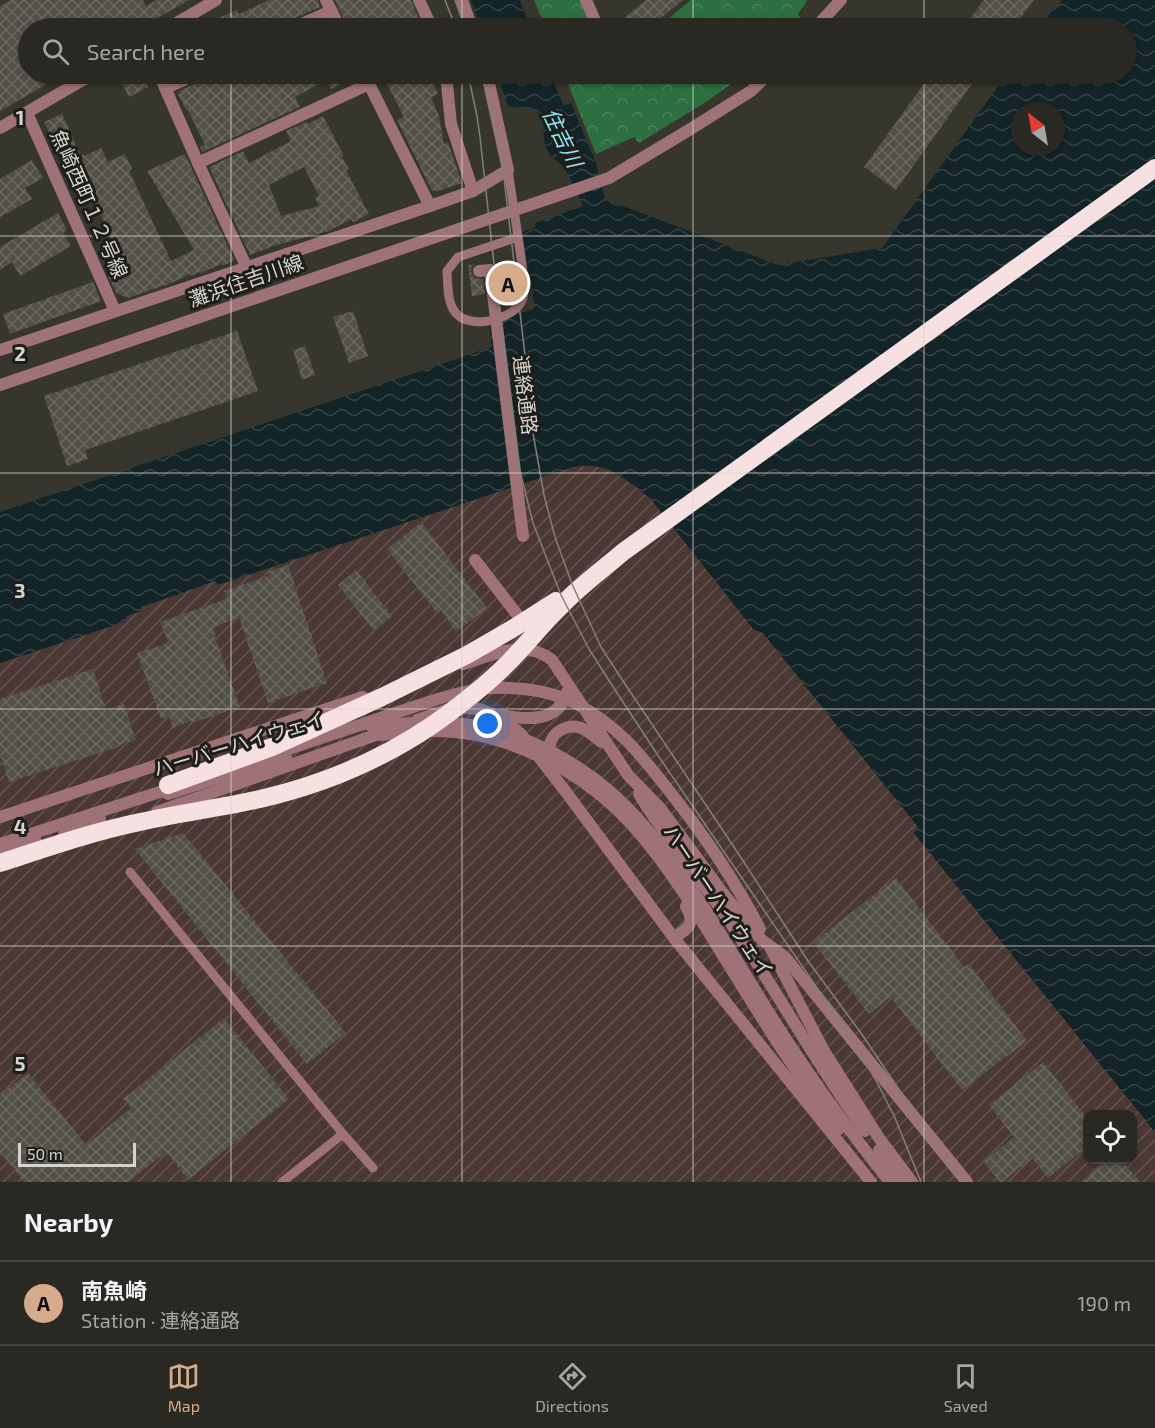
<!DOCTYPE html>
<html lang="en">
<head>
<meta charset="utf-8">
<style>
  :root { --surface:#292822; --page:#35342f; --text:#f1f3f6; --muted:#a5a6a5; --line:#454440; --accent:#d6ab8b }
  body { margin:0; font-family:"Exo 2","Noto Sans JP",sans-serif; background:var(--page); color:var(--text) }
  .controls { position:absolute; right:18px; bottom:18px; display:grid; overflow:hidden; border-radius:12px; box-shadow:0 2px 4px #0004 }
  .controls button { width:54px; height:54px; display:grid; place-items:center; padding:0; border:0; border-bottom:2px solid var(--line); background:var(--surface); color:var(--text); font:30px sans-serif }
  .compass { position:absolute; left:1011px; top:102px; width:54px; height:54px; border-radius:50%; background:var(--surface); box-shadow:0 2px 4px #0004; rotate:329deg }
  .scale { position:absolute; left:18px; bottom:15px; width:118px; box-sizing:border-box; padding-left:6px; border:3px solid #d5d4ce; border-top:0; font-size:16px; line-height:21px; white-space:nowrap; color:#d5d4ce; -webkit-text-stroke:4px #1e1d19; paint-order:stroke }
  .you { position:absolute; left:488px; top:724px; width:21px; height:21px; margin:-15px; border:4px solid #fff; border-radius:50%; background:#1a73e8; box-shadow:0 0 0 9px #1a73e833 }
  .badge { display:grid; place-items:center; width:39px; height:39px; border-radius:50%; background:var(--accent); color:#111; font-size:20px; font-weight:700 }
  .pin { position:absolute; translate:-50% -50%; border:3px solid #fff; box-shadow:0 2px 6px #0006 }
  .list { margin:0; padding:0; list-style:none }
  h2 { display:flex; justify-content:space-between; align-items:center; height:78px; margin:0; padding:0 24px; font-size:26px }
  h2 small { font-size:20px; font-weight:400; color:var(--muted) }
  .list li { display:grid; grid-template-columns:39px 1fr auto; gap:18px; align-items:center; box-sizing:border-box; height:84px; padding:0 24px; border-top:2px solid var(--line) }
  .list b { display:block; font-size:22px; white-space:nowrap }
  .list p { margin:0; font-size:20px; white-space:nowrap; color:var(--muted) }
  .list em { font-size:20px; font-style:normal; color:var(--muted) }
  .icon { flex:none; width:33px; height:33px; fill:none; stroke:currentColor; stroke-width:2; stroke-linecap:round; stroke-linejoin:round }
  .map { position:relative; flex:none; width:1155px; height:1182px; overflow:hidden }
  .search { position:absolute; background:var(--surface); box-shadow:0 2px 4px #0004; left:18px; right:18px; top:18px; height:66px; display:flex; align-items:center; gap:15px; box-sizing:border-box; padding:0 21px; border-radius:33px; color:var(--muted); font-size:22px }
  .sheet { height:162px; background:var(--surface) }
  nav { display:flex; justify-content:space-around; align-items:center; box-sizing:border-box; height:84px; border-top:2px solid var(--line); background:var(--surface); font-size:16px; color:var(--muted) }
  nav a { display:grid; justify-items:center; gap:3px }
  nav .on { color:var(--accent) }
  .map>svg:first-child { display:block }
  .industrial { fill:url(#industrial-furrows); fill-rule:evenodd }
  .park { fill:url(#park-crowns) }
  .water { fill:url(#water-waves); fill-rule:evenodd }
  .building { fill:url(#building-cross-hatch); fill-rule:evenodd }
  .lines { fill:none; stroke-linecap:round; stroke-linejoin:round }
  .service { stroke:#9e7276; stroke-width:9 }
  .pedestrian { stroke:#9e7276; stroke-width:12 }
  .minor { stroke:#9e7276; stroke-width:12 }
  .tertiary { stroke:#9e7276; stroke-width:12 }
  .motorway { stroke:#f6e0e1; stroke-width:18 }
  .tram { stroke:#828179; stroke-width:1.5 }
  .grid { fill:none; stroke:#d5d4ce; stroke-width:1.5; stroke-opacity:0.55 }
  .labels { text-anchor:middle; stroke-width:6; stroke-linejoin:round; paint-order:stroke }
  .street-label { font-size:20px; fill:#d5d4ce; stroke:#1e1d19 }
  .water-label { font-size:21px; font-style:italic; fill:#8ae8f7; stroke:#1e1d19 }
  .grid-label { font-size:20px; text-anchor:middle; font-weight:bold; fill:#d5d4ce; stroke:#1e1d19; stroke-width:6; stroke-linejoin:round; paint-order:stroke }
</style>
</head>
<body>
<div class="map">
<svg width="1155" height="1182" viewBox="0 0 1155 1182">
  <defs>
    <pattern id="industrial-furrows" width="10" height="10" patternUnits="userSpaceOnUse" patternTransform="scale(1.5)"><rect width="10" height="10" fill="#4c3832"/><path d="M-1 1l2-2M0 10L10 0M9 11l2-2" fill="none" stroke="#65544e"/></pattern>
    <pattern id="park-crowns" width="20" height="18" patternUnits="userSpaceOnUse" patternTransform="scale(1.5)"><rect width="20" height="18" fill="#2d6f3f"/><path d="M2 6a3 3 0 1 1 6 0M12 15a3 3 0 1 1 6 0" fill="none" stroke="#4b835a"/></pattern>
    <pattern id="water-waves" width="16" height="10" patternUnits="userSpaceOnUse" patternTransform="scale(1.5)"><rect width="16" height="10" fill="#122427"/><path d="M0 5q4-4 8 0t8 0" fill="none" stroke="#344345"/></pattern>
    <pattern id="building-cross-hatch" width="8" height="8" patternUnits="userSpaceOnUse" patternTransform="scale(1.5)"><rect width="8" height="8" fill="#514f46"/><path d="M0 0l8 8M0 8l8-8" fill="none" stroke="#696760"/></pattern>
  </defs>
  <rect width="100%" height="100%" fill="#37362d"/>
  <path class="industrial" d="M594,466l19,6 20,13 17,13 104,132 9,3 156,195 -5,4 241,300v50h-1155v-519l123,-41 4,-6 15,-5 -1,-4 75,-27 3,5 354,-118zM1088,1114h44v46h-44z"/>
  <g class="park">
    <path d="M534,0h47l11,28h-46z"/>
    <path d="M691,0h115l1,1 -9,13 3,5 -8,9h-136z"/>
    <path d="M564,74h181l-39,28 -67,41 -5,-6 -38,17z"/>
  </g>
  <g class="water">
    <path d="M471,0h49l11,28h-50z"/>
    <path d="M1062,0h93v1132l-242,-300 5,-5 -155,-194 -9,-3 -104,-132c-16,-12 -37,-31 -58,-32 -7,-1 -13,0 -19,1l-355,118 -3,-4 -73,26v4l-15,5 -3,6 -124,41v-151l492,-165 -3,-22 46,-17 -13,-76 13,-5v-4l48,-17 -17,-36c-6,-8 -15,-11 -19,-20 -8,-16 4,-32 -16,-42 -7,-3 -15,1 -23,-2l-11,-32h53l14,32 7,-3 25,60 9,36 173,66 104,-17 125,-174h119v-46h-87l15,-20 3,-1zM1020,111h36v36h-36z"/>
  </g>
  <g class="building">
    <path d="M11,0h132l3,6 11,-6h32l-49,28h-112v46h36l-64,37v-105z"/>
    <path d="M269,0h49l2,7 -31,14 -3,3 -1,4h-88l40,-18 2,4z"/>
    <path d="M335,0h76l12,28h-75z"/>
    <path d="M646,0h37l-34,28h-37z"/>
    <path d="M984,0h50l-21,28h-50z"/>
    <path d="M117,74h24l7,13 -19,10z"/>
    <path d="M205,74h151v3l-25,12 -4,-9 -32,17 5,10 -98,45 -2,-5 5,-2 -17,-35h-2l-8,-16 2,-1 -1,-2 22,-10 3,-3z"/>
    <path d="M382,74h46l10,20 -7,3 8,19 5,28 4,-2 14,41 -26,9 -1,-2 -3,1 -35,-71 7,-3z"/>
    <path d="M931,74h48l-83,116 -32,-23z"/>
    <path d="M62,114l19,42 3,-2v2l17,-8 7,14 17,-8 7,15 -3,2 42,90 23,-11 -47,-79 38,-17 49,106 -11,6 -1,-2 -21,9v-2l-10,5 -1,-2 -25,12v-1l-37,13 -12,-5 -8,-17 11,-5 -8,-17 6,-3 -30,-67 -11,5 -32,-67z"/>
    <path d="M323,116l21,40 -2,1 7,12 -3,1 23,44 -16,8 -2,-3 -22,12 -60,16v1l-19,7 -41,-88 34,-16 6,12 42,-22 -5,-10 21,-9 1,2zM304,167l15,29 -4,2 4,8 -38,10 -12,-31z"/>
    <path d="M32,160l11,18 -18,10 7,11 -32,18v-38z"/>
    <path d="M58,213l9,17 -4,3 8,13 -51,30 -8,-14 -12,8v-23z"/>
    <path d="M474,264l-3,4v4l4,6 8,1 2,15 -13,2 -4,-31z"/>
    <path d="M93,282l8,19 -91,33 -7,-20z"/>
    <path d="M353,311l15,45 -19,7 -16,-46z"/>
    <path d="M237,331l21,60 -173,59 3,9 -21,7 -23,-70z"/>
    <path d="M305,346l10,29 -13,5 -9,-30z"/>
    <path d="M421,522l66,86 -31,24 -16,-23 -4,3 -49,-63z"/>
    <path d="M288,565l39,118 -59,20 -29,-86 -26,11 3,6h-2l26,73 -48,16 -1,-2 -18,7 -4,-12 -8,3 -24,-66 32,-10 -9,-21 67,-23 -3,-8 45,-15 -1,-4z"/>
    <path d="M356,570l36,46 -18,15 -36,-46z"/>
    <path d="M93,669l13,41 18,-6 12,36 -18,6v1l-109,35 -9,-27v-56z"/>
    <path d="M183,833l163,200 -39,31 -172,-215z"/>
    <path d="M896,878l68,89 5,-3 58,77 -65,49 -71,-93 -22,17 -56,-72z"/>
    <path d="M224,1018l65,81 -101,81 -22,-28 -38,30h-104l-24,-30v-57l28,-22 58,72 45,-37 -8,-9z"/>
    <path d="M1043,1062l45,57v27l-40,32 -16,-20 -30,24h-2l-16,-20 30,-25 -25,-32z"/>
    <path d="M1109,1160h13l18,22h-59z"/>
  </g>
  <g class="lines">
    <g class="service">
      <path d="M508,170l10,67 -60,20 -11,14c1,14 0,31 8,41 14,19 61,8 68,-14 3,-13 -3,-45 -5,-61"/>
      <path d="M130,872l213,262 -61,48"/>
      <path d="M343,1134l30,34"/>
    </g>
    <path class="pedestrian" d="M479,271l11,-1 33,266"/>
    <g class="minor">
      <path d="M326,0l14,28"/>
      <path d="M419,0l13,28"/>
      <path d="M462,0l10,28"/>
      <path d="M586,0l12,28"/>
      <path d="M293,28l38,-17"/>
      <path d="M159,74l39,89 49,105"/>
      <path d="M364,74l66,132"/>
      <path d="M446,74l5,50 22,67"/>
      <path d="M166,88l31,-14"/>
      <path d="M27,113l88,198"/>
      <path d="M198,163l171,-79"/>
      <path d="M0,350l430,-144 43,-15 35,-21 -21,-96"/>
    </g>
    <g class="tertiary">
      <path d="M168,28l48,-28"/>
      <path d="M815,28l26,-28"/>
      <path d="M0,128l93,-54"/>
      <path d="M0,385l609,-207 80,-48 62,-39 18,-17"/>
      <path d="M475,560l51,66"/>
      <path d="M463,664c30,-9 61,-26 89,-4l76,115 33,34 61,83 40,48 23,17 182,225"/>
      <path d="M501,715c26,5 57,8 66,-23"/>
      <path d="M417,720l32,-11 16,-1 15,1 22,9 19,16 45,58 108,146 197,244"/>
      <path d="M372,727c30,-4 61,-6 91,-3 66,7 133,47 176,96 51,57 87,124 127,188 38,61 80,119 124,174"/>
      <path d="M381,735c34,-5 71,-6 104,2 55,13 109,46 147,88 36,40 65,88 93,134 36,58 72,117 114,170"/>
      <path d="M277,753c40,-14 81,-27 121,-41 31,-10 64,-23 97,-24 27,-1 55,3 80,15 43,22 66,52 95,89 34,43 65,89 90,137"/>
      <path d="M551,758c-1,-7 -3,-13 1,-19 5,-10 19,-15 29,-11 8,3 14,9 20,14"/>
      <path d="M168,794l118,-38"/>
      <path d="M639,794c28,47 65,88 95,134 45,67 84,138 131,203"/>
      <path d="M157,812l233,-82"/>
      <path d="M0,817l363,-120"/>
      <path d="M64,835l36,-16"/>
      <path d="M0,844l175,-57"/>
      <path d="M0,854l36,-13"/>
      <path d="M674,938c15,-11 22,-13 12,-32"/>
      <path d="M770,947l54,104 55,87 33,44"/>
      <path d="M879,1150l20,32"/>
    </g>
    <g class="motorway">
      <path d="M168,785l104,-38 110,-50 85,-42 45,-26 44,-28"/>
      <path d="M0,863c46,-15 92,-31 140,-41 40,-9 80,-14 120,-23 61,-14 119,-38 171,-73 27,-19 54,-40 77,-63 19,-19 34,-39 53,-57 19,-20 41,-36 62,-54l532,-384"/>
    </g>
    <g class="tram">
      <path d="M445,0l11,28"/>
      <path d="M455,0l10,28"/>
      <path d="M468,74l9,42 3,21 21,190 17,136 15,60 28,72 28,54 19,30 51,78 193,282 27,47 16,32 26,64"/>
      <path d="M481,74l8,24 13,63 25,211 4,50 13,73 11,42 17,47 29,63 20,31 113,169 74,114 53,72 100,149"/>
    </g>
  </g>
  <path class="grid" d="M231,0v28M462,0v28M693,0v28M924,0v28M231,74v1108M462,74v1108M693,74v1108M924,74v1108M0,236h1155M0,473h1155M0,709h1155M0,946h1155"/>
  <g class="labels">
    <g class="street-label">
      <text transform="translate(89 204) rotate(66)" y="7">魚崎西町１２号線</text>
      <text transform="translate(246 281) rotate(-19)" y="7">灘浜住吉川線</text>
      <text transform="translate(525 395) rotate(83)" y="7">連絡通路</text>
      <text transform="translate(239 744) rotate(-17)" y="7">ハーバーハイウェイ</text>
      <text transform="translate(718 901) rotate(56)" y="7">ハーバーハイウェイ</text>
    </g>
    <g class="water-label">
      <text transform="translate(562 138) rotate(64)" y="7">住吉川</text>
    </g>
  </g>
  <g class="grid-label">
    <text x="20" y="125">1</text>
    <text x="20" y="361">2</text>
    <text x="20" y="598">3</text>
    <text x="20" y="834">4</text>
    <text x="20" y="1071">5</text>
  </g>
</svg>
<div class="controls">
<button><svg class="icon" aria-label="locate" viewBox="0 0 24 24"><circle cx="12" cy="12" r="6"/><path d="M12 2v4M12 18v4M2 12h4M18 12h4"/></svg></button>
</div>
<svg class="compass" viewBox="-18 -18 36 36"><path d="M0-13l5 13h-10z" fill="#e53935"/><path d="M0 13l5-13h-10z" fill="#a5a6a5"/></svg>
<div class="scale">50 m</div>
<div class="you"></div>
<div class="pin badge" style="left:508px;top:283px">A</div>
<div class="search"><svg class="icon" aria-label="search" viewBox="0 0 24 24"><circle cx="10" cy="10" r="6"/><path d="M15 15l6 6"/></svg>Search here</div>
</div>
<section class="sheet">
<h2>Nearby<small></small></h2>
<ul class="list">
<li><span class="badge">A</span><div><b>南魚崎</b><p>Station · 連絡通路</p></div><em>190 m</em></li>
</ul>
</section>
<nav>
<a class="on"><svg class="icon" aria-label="map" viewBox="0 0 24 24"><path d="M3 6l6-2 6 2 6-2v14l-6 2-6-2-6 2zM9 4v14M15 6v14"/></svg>Map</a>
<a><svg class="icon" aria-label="directions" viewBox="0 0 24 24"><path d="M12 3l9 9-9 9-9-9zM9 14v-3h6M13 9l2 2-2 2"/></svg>Directions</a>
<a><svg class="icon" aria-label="saved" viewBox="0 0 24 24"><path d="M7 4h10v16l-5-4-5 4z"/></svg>Saved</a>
</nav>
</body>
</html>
